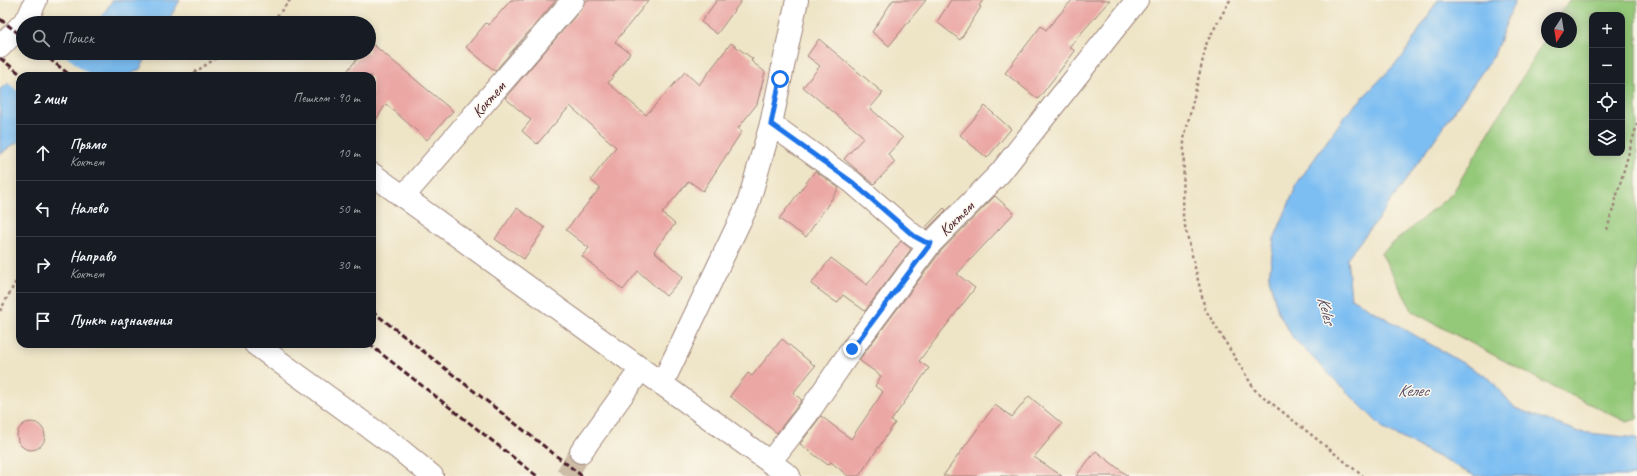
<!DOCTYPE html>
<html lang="ru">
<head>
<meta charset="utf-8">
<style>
  :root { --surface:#171b24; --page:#20242c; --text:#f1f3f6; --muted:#9ea1a6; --line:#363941 }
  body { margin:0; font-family:Caveat,sans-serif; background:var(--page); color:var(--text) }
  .controls { position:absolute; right:12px; top:12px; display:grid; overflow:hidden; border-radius:8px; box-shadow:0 2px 10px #0003 }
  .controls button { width:36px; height:36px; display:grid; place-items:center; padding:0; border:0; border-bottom:1px solid var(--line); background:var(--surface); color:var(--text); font:20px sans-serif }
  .compass { position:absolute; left:1541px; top:12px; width:36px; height:36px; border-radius:50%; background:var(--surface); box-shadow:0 2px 10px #0003; rotate:192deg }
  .stop { position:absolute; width:12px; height:12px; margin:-9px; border:3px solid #1a73e8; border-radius:50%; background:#fff }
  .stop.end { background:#1a73e8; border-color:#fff; box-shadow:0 1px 4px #0008 }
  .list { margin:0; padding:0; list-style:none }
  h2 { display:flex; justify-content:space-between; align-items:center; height:52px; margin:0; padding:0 16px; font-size:17px }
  h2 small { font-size:13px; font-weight:400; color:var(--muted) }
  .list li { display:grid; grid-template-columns:26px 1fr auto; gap:12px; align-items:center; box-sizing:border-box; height:56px; padding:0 16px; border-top:1px solid var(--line) }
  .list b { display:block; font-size:15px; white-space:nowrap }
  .list p { margin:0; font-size:13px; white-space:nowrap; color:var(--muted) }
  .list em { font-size:13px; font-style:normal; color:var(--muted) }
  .icon { flex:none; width:22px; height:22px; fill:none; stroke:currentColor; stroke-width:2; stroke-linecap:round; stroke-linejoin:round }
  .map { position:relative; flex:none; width:1637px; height:476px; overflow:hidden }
  .search { position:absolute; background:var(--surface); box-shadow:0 2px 10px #0003; left:16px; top:16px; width:360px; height:44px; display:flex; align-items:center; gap:10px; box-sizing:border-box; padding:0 14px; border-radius:22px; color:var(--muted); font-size:15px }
  .panel { position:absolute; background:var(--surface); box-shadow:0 2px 10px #0003; left:16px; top:72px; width:360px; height:276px; border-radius:12px }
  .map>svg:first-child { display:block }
  .green { fill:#95c97a; stroke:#707452; fill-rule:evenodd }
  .water { fill:#7dbef2; stroke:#646e8e }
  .pier { fill:#eee4c6 }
  .building { fill:#eba7a4 }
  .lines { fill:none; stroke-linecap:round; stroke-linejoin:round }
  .minor-tunnel { stroke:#cdbda7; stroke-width:22; stroke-dasharray:22 11; stroke-linecap:butt }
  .minor-casing { stroke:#9c8278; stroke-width:24 }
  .path { stroke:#9c8278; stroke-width:2.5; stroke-dasharray:3 3; stroke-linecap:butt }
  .minor { stroke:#fff; stroke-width:22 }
  .rail { stroke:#4a1f2b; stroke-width:3; stroke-dasharray:6 3; stroke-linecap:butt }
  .route { stroke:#1a73e8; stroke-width:5 }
  .labels { text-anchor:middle; stroke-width:3; stroke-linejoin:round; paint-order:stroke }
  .street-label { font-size:16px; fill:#4a1f2b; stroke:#fbf7ec }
  .water-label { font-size:17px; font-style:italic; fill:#594f67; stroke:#fbf7ec }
</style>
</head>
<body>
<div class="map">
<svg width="1637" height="476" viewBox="0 0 1637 476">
  <rect width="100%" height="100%" fill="#fbf7ec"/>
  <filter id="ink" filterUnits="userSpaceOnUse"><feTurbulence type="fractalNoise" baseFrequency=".025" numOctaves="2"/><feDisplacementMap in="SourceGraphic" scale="8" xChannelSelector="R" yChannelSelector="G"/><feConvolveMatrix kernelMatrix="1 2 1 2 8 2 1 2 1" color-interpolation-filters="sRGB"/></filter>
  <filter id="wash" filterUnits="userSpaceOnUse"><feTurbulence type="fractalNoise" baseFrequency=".012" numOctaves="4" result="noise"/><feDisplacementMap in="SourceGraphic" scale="16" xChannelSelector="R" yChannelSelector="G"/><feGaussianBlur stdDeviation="0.9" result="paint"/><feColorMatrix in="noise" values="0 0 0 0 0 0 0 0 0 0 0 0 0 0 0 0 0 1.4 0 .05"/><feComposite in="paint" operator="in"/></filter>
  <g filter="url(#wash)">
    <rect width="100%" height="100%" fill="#eee4c6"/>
    <path class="green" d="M1569,0h68v419l-10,3 -85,-41 -129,-69 -32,-59 71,-59 95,-158v6h24v-24h-13zM1592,15h30v138h-30z"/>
    <g class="water">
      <path d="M113,0h67l-13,23h-70z"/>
      <path d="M1438,0h77l-21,55 -115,163 -32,40 4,40 139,81 25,29 64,24 58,6v38h-162l-91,-47 -91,-91 -15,-26 -9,-34 5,-39 24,-57 46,-65 59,-61z"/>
      <path d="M58,53h91l-9,16 -12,7h-107z"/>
      <path d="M20,76v65l-12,7 -8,7v-66z"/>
    </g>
    <path class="pier" d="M54,53h8l29,23h-71v17l-13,-11z"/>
    <g id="blocks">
      <g class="building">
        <path d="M511,0h45l-61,71 -29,-24 20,-24 3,2z"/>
        <path d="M585,0h64l-34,42 15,11 -22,30 38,32 39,-43 14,13 32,-42 22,16 -2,2 14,11 -8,32 -19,24 4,3 -39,60 -14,-10 -27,32 13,11 -21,27 29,26 -17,19 -28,-25 -15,19 -41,-34 7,-8 -23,-18 34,-42 -9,-8 25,-33 -46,-41 -33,38 -15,-13 9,-11 -26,-22 77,-90z"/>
        <path d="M717,0h25l-25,34 -16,-12z"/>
        <path d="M893,0h33l-37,46 -17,-14z"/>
        <path d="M951,0h32l-4,6 2,1 -21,33 -23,-18z"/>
        <path d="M1072,0h38l-41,47 6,4 -37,48 -33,-26 36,-47 5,4z"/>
        <path d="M819,39l64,54 -13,15 33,30 -15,16 7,8 -21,22 -30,-25 20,-22 -61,-50 17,-21 -13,-10z"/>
        <path d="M369,41l84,70 -26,29 -41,-36 -14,22v-50h-29l19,-23h7z"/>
        <path d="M985,106l26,23 -24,29 -27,-23z"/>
        <path d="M815,171l24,17 -33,49 -27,-18z"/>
        <path d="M995,196l19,17 -57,61 18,14 -56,73 10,7 -38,53 4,2 -36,53h-11l-17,-14 -3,3 -28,-21 21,-28 30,23 32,-47 -8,-6 6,-10 -22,-16 82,-109z"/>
        <path d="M517,208l28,20 -21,31 -29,-20z"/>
        <path d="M944,208l2,2 -19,19 -2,-1z"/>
        <path d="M901,241l10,8 -46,62 -22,-16 -6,8 -26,-19 20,-26 36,27z"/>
        <path d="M782,339l33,27 -22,27 9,7 -25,33 -47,-37 18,-23 4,3z"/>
        <path d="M1029,396l33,28 -28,33 28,19h-119l52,-71 17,12z"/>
        <circle cx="31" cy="436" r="14"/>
        <path d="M1096,451l32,25h-52z"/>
      </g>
    </g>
  </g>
  <g filter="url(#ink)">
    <use href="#blocks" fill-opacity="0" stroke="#9c8278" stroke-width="1"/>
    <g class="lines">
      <path class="minor-tunnel" d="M566,476l15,-24"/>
      <g class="minor-casing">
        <g id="minor">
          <path d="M0,47l28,-29 8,-18"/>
          <path d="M771,124l81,58 62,54 11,6 6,1"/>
          <path d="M372,174l417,302"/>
          <path d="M403,197l170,-197"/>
          <path d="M255,344l143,104 34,28"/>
          <path d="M662,384l86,-180 23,-80 26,-124"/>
          <path d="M581,452l60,-83"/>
          <path d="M770,462l38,-49 44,-64 79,-106 69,-70 137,-173"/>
        </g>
      </g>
      <g class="path">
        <path d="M1230,0l-23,42 -23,97 -1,79 22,91 50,81 108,86"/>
        <path d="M267,23l10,-7 13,-16"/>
        <path d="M189,76l35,-23"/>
        <path d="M1607,230l30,-106"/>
        <path d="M0,311l20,-37"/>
      </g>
      <use href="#minor" class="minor"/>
      <g class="rail">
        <path d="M0,19l23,18"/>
        <path d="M42,53l29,23"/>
        <path d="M0,58l23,18"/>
        <path d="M372,311l210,165"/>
        <path d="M369,344l168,132"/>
      </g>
    </g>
  </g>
  <g class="lines" filter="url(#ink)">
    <path class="route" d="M780,79l-9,45 81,58 62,54 11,6 6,1 -79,106"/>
  </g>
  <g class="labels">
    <g class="street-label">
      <text transform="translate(488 99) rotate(-49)" y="6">Коктем</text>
      <text transform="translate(956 218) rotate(-45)" y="6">Коктем</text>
    </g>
    <g class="water-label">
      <text transform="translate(1327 310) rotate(75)" y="6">Keles</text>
      <text x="1413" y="396">Келес</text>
    </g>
  </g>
</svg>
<div class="controls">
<button>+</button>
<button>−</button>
<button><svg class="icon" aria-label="locate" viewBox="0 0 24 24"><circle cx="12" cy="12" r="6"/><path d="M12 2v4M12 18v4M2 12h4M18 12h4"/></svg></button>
<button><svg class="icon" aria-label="layers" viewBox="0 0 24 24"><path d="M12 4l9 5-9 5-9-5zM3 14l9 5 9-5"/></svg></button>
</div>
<svg class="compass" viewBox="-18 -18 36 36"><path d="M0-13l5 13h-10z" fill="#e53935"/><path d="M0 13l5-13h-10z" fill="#9ea1a6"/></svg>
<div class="stop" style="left:780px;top:79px"></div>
<div class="stop end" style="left:852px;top:349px"></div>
<div class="search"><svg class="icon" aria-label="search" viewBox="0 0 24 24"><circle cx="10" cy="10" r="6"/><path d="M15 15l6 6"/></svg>Поиск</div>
<section class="panel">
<h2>2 мин<small>Пешком · 90 m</small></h2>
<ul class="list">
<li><svg class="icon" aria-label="ahead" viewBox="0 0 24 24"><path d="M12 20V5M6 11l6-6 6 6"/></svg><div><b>Прямо</b><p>Коктем</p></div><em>10 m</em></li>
<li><svg class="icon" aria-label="left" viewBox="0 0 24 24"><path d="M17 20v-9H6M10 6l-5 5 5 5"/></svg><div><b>Налево</b></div><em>50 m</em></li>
<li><svg class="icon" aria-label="right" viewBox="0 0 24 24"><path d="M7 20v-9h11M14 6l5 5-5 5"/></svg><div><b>Направо</b><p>Коктем</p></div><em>30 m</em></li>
<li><svg class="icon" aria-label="arrive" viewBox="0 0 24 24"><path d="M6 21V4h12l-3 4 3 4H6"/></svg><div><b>Пункт назначения</b></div></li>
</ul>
</section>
</div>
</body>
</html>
